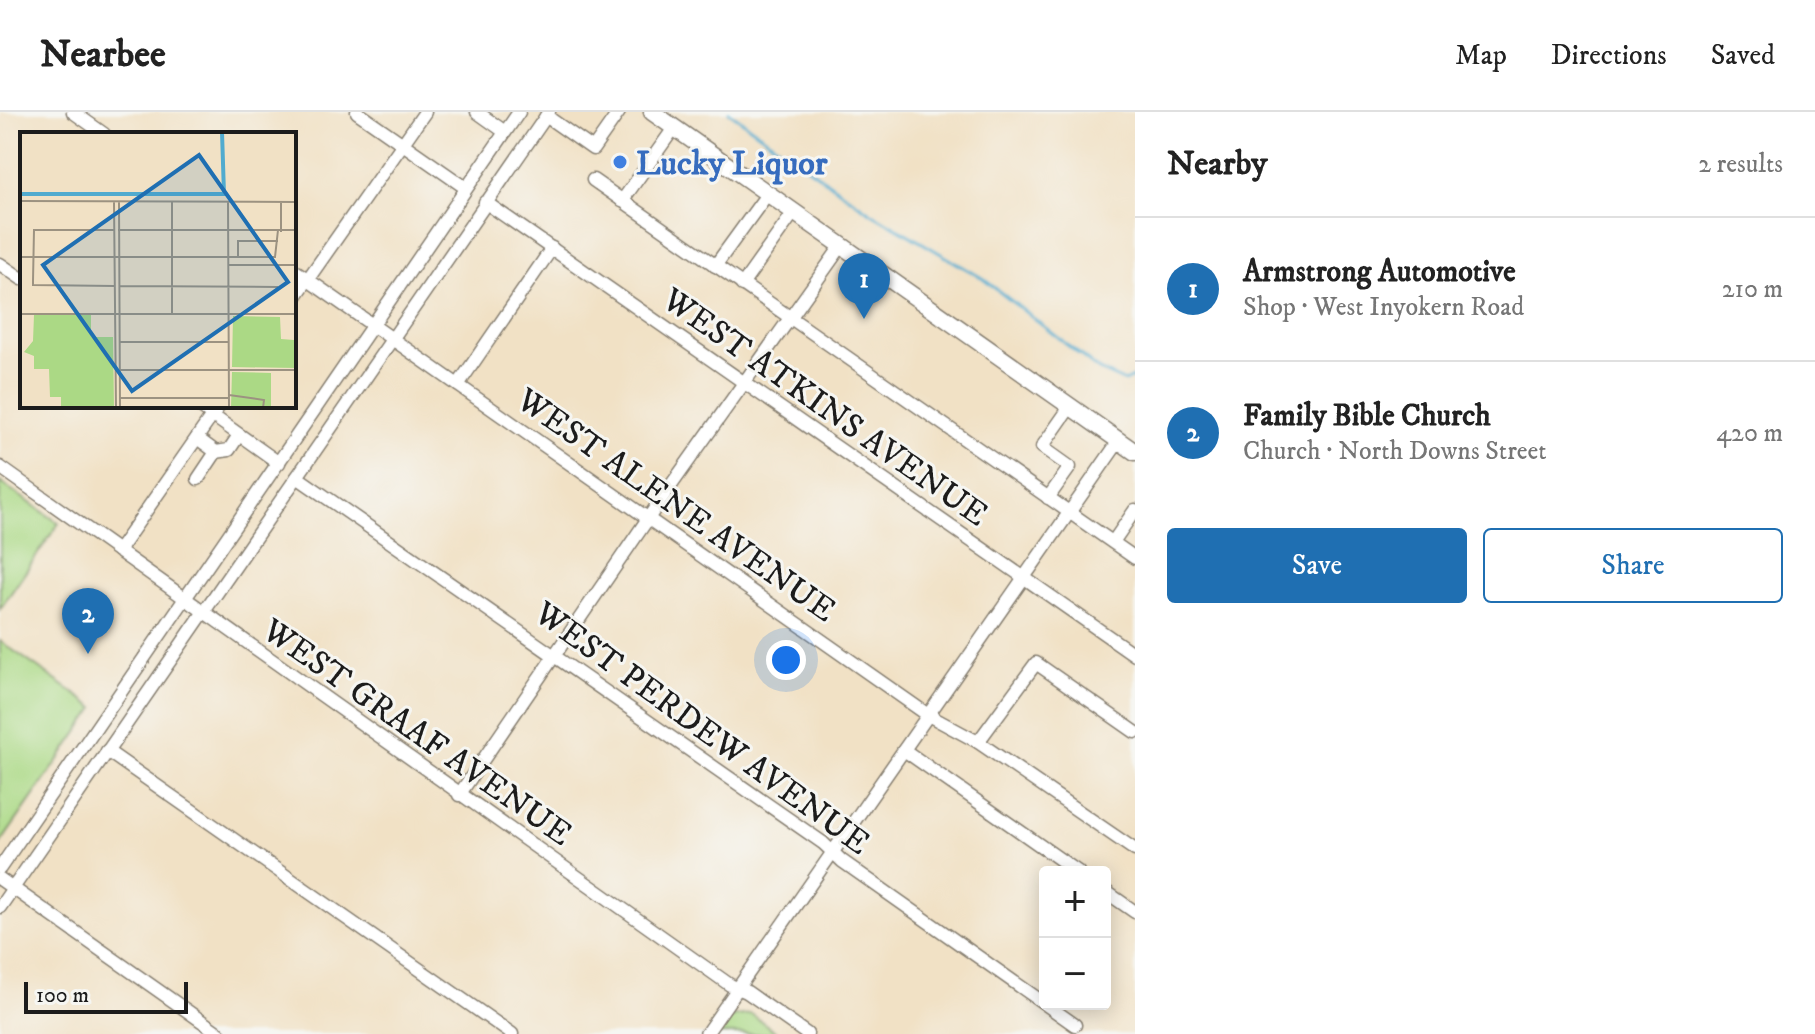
<!DOCTYPE html>
<html lang="en">
<head>
<meta charset="utf-8">
<style>
  :root { --surface:#fff; --page:#f6f6f6; --text:#222; --muted:#767676; --line:#e0e0e0; --accent:#1f6fb2 }
  body { margin:0; font-family:"IM FELL DW Pica",serif; background:var(--page); color:var(--text) }
  .controls { position:absolute; right:24px; bottom:24px; display:grid; overflow:hidden; border-radius:8px; box-shadow:0 4px 20px #0003 }
  .controls button { width:72px; height:72px; display:grid; place-items:center; padding:0; border:0; border-bottom:2px solid var(--line); background:var(--surface); color:var(--text); font:40px sans-serif }
  .scale { position:absolute; left:24px; bottom:20px; width:164px; box-sizing:border-box; padding-left:8px; border:4px solid #1c1c1c; border-top:0; font-size:22px; line-height:28px; white-space:nowrap; color:#1c1c1c; -webkit-text-stroke:6px #f6f6f2; paint-order:stroke }
  .you { position:absolute; left:786px; top:548px; width:28px; height:28px; margin:-20px; border:6px solid #fff; border-radius:50%; background:#1a73e8; box-shadow:0 0 0 12px #1a73e833 }
  .badge { display:grid; place-items:center; width:52px; height:52px; border-radius:50%; background:var(--accent); color:#fff; font-size:26px; font-weight:700 }
  .pin { position:absolute; translate:-50% -66px; filter:drop-shadow(0 2px 4px #0008) }
  .pin::after { content:''; position:absolute; top:42px; width:28px; height:24px; background:inherit; clip-path:polygon(0 0,100% 0,50% 100%) }
  .list { margin:0; padding:0; list-style:none }
  h2 { display:flex; justify-content:space-between; align-items:center; height:104px; margin:0; padding:0 32px; font-size:34px }
  h2 small { font-size:26px; font-weight:400; color:var(--muted) }
  .list li { display:grid; grid-template-columns:52px 1fr auto; gap:24px; align-items:center; box-sizing:border-box; height:144px; padding:0 32px; border-top:2px solid var(--line) }
  .list b { display:block; font-size:30px; white-space:nowrap }
  .list p { margin:0; font-size:26px; white-space:nowrap; color:var(--muted) }
  .list em { font-size:26px; font-style:normal; color:var(--muted) }
  .actions { display:flex; gap:16px; padding:24px 32px }
  .actions a { flex:1; padding:18px 0; border:2px solid var(--accent); border-radius:8px; text-align:center; font-size:28px; color:var(--accent) }
  .actions .main { background:var(--accent); color:#fff }
  .map { position:relative; flex:none; width:1135px; height:922px; overflow:hidden }
  header { display:flex; align-items:center; gap:48px; box-sizing:border-box; height:112px; padding:0 40px; background:var(--surface); border-bottom:2px solid var(--line) }
  header strong { font-size:38px }
  nav { display:flex; gap:44px; margin-inline-start:auto; font-size:28px }
  main { display:flex }
  aside { flex:1; background:var(--surface) }
  .map>svg:first-child { display:block }
  .green { fill:#abd985; stroke:#647a50; stroke-width:2 }
  .lines { fill:none; stroke-linecap:round; stroke-linejoin:round }
  .stream { stroke:#51abcf; stroke-width:3 }
  .minor-casing { stroke:#867e70; stroke-width:15 }
  .major-casing { stroke:#867e70; stroke-width:19 }
  .minor { stroke:#fff; stroke-width:12 }
  .major { stroke:#fff; stroke-width:16 }
  .shop-dot { fill:#3f7fe0; stroke:#f6f6f2; stroke-width:3 }
  .labels { text-anchor:middle; stroke-width:6; stroke-linejoin:round; paint-order:stroke }
  .shop-label { font-size:34px; font-weight:bold; fill:#366cbe; stroke:#f6f6f2; text-anchor:start }
  .street-label { font-size:34px; fill:#1c1c1c; stroke:#f6f6f2 }
  .inset-river { fill:none; stroke:#51abcf; stroke-width:4 }
  .inset-road { fill:none; stroke:#9c9281; stroke-width:2 }
  .view { fill:#1f6fb2; fill-opacity:0.15; stroke:#1f6fb2; stroke-width:4 }
  .inset-edge { fill:none; stroke:#1c1c1c; stroke-width:4 }
</style>
</head>
<body>
<header>
<strong>Nearbee</strong>
<nav><a>Map</a><a>Directions</a><a>Saved</a></nav>
</header>
<main>
<div class="map">
<svg width="1135" height="922" viewBox="0 0 1135 922">
  <rect width="100%" height="100%" fill="#f6f6f2"/>
  <filter id="ink" filterUnits="userSpaceOnUse"><feTurbulence type="fractalNoise" baseFrequency=".0125" numOctaves="2"/><feDisplacementMap in="SourceGraphic" scale="16" xChannelSelector="R" yChannelSelector="G"/><feConvolveMatrix kernelMatrix="1 2 1 2 8 2 1 2 1" color-interpolation-filters="sRGB"/></filter>
  <filter id="wash" filterUnits="userSpaceOnUse"><feTurbulence type="fractalNoise" baseFrequency=".006" numOctaves="4" result="noise"/><feDisplacementMap in="SourceGraphic" scale="32" xChannelSelector="R" yChannelSelector="G"/><feGaussianBlur stdDeviation="1.8" result="paint"/><feColorMatrix in="noise" values="0 0 0 0 0 0 0 0 0 0 0 0 0 0 0 0 0 1.4 0 .05"/><feComposite in="paint" operator="in"/></filter>
  <g filter="url(#wash)">
    <rect width="100%" height="100%" fill="#f1e1c5"/>
    <g class="green">
      <path d="M0,370l59,41 -59,86z"/>
      <path d="M0,529l95,67 -95,136z"/>
      <path d="M751,902l28,20h-61l12,-17z"/>
    </g>
    <g class="lines">
      <path class="stream" d="M729,0l141,100 112,66 117,92 26,12 10,-6"/>
    </g>
  </g>
  <g filter="url(#ink)">
    <g class="lines">
      <g class="minor-casing">
        <g id="minor">
          <path d="M73,0l31,22"/>
          <path d="M357,0l109,76"/>
          <path d="M477,0l28,20"/>
          <path d="M546,4l47,33 26,-37"/>
          <path d="M593,68l542,378"/>
          <path d="M622,89l52,-73"/>
          <path d="M485,90l650,453"/>
          <path d="M0,152l22,15"/>
          <path d="M715,154l53,-73"/>
          <path d="M294,158l634,445 50,27 157,108"/>
          <path d="M742,173l52,-73"/>
          <path d="M294,187l131,-187"/>
          <path d="M458,273l94,-137"/>
          <path d="M199,294l80,57"/>
          <path d="M197,326l19,14 -18,27"/>
          <path d="M216,340l13,-2 10,-15"/>
          <path d="M0,355l730,518 17,7 60,42"/>
          <path d="M297,365l526,366 19,18 233,164"/>
          <path d="M1048,386l22,-31 -28,-20 28,-40"/>
          <path d="M1113,430l22,-32"/>
          <path d="M118,439l101,-145"/>
          <path d="M978,630l58,-79 99,69"/>
          <path d="M904,638l174,122"/>
          <path d="M107,639l405,283"/>
          <path d="M459,683l201,-294 182,-256"/>
          <path d="M0,756l519,-756"/>
          <path d="M0,767l220,155"/>
          <path d="M1105,779l30,21"/>
          <path d="M0,795l549,-795"/>
          <path d="M706,922l413,-593"/>
        </g>
      </g>
      <g class="major-casing">
        <path id="major" d="M652,0l483,340"/>
      </g>
      <use href="#minor" class="minor"/>
      <use href="#major" class="major"/>
    </g>
  </g>
  <circle class="shop-dot" cx="620" cy="50" r="8"/>
  <g class="labels">
    <g class="shop-label">
      <text x="636" y="62">Lucky Liquor</text>
    </g>
    <g class="street-label">
      <text transform="translate(826 294) rotate(35)" y="12">WEST ATKINS AVENUE</text>
      <text transform="translate(677 392) rotate(35)" y="12">WEST ALENE AVENUE</text>
      <text transform="translate(703 615) rotate(36)" y="12">WEST PERDEW AVENUE</text>
      <text transform="translate(418 619) rotate(35)" y="12">WEST GRAAF AVENUE</text>
    </g>
  </g>
  <g transform="translate(20 20)">
    <rect width="276" height="276" fill="#f1e1c5"/>
    <path d="M14,183h57v22h22l1,71h-53v-11h-11l-1,-28h-15v-13l-10,-4 9,-11zM213,184l47,1 1,22 13,1 2,28 -64,-1zM251,241v35h-40l1,-36z" fill="#abd985"/>
    <path class="inset-river" d="M0,62h204l-2,-62"/>
    <path class="inset-road" d="M0,69l276,1M94,70l2,206M99,70l1,206M152,70v112M208,70l1,206M94,98h-80l-1,51v4l82,1M98,98h178M261,100v-30M0,125h255l3,-27M218,125v-16h40M209,133h67M99,154l159,1M0,182h276M99,210h110M98,238h178M209,263l35,5 -1,8M100,266h109"/>
    <path class="view" d="M179,23l89,127 -156,109 -89,-126z"/>
    <rect width="276" height="276" class="inset-edge"/>
  </g>
</svg>
<div class="controls">
<button>+</button>
<button>−</button>
</div>
<div class="scale">100 m</div>
<div class="you"></div>
<div class="pin badge" style="left:864px;top:207px">1</div>
<div class="pin badge" style="left:88px;top:542px">2</div>
</div>
<aside>
<h2>Nearby<small>2 results</small></h2>
<ul class="list">
<li><span class="badge">1</span><div><b>Armstrong Automotive</b><p>Shop · West Inyokern Road</p></div><em>210 m</em></li>
<li><span class="badge">2</span><div><b>Family Bible Church</b><p>Church · North Downs Street</p></div><em>420 m</em></li>
</ul>
<div class="actions"><a class="main">Save</a><a>Share</a></div>
</aside>
</main>
</body>
</html>
